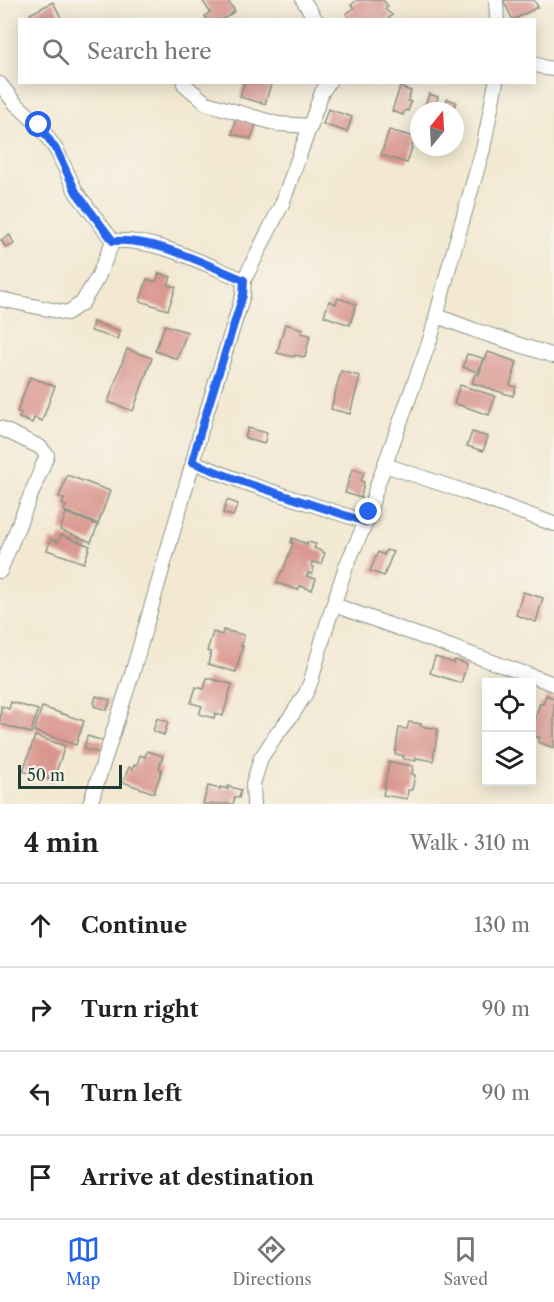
<!DOCTYPE html>
<html lang="en">
<head>
<meta charset="utf-8">
<style>
  :root { --surface:#fff; --page:#f6f6f6; --text:#222; --muted:#767676; --line:#e0e0e0; --accent:#2563eb }
  body { margin:0; font-family:"Libre Caslon Text",serif; background:var(--page); color:var(--text) }
  .controls { position:absolute; right:18px; bottom:18px; display:grid; overflow:hidden; border-radius:0px; box-shadow:0 3px 15px #0003 }
  .controls button { width:54px; height:54px; display:grid; place-items:center; padding:0; border:0; border-bottom:2px solid var(--line); background:var(--surface); color:var(--text); font:30px sans-serif }
  .compass { position:absolute; left:410px; top:102px; width:54px; height:54px; border-radius:50%; background:var(--surface); box-shadow:0 3px 15px #0003; rotate:18deg }
  .scale { position:absolute; left:18px; bottom:15px; width:104px; box-sizing:border-box; padding-left:6px; border:3px solid #1f3d34; border-top:0; font-size:16px; line-height:21px; white-space:nowrap; color:#1f3d34; -webkit-text-stroke:4px #f7f3e8; paint-order:stroke }
  .stop { position:absolute; width:18px; height:18px; margin:-14px; border:4px solid #2563eb; border-radius:50%; background:#fff }
  .stop.end { background:#2563eb; border-color:#fff; box-shadow:0 2px 6px #0008 }
  .list { margin:0; padding:0; list-style:none }
  h2 { display:flex; justify-content:space-between; align-items:center; height:78px; margin:0; padding:0 24px; font-size:26px }
  h2 small { font-size:20px; font-weight:400; color:var(--muted) }
  .list li { display:grid; grid-template-columns:39px 1fr auto; gap:18px; align-items:center; box-sizing:border-box; height:84px; padding:0 24px; border-top:2px solid var(--line) }
  .list b { display:block; font-size:22px; white-space:nowrap }
  .list em { font-size:20px; font-style:normal; color:var(--muted) }
  .icon { flex:none; width:33px; height:33px; fill:none; stroke:currentColor; stroke-width:2; stroke-linecap:round; stroke-linejoin:round }
  .map { position:relative; flex:none; width:554px; height:804px; overflow:hidden }
  .search { position:absolute; background:var(--surface); box-shadow:0 3px 15px #0003; left:18px; right:18px; top:18px; height:66px; display:flex; align-items:center; gap:15px; box-sizing:border-box; padding:0 21px; border-radius:0px; color:var(--muted); font-size:22px }
  .sheet { height:414px; background:var(--surface) }
  nav { display:flex; justify-content:space-around; align-items:center; box-sizing:border-box; height:84px; border-top:2px solid var(--line); background:var(--surface); font-size:16px; color:var(--muted) }
  nav a { display:grid; justify-items:center; gap:3px }
  nav .on { color:var(--accent) }
  .map>svg:first-child { display:block }
  .building { fill:#d9968f }
  .lines { fill:none; stroke-linecap:round; stroke-linejoin:round }
  .minor-casing { stroke:#899384; stroke-width:16 }
  .minor { stroke:#fff; stroke-width:14 }
  .route { stroke:#2563eb; stroke-width:8 }
</style>
</head>
<body>
<div class="map">
<svg width="554" height="804" viewBox="0 0 554 804">
  <rect width="100%" height="100%" fill="#f7f3e8"/>
  <filter id="ink" filterUnits="userSpaceOnUse"><feTurbulence type="fractalNoise" baseFrequency=".0167" numOctaves="2"/><feDisplacementMap in="SourceGraphic" scale="12" xChannelSelector="R" yChannelSelector="G"/><feConvolveMatrix kernelMatrix="1 2 1 2 8 2 1 2 1" color-interpolation-filters="sRGB"/></filter>
  <filter id="wash" filterUnits="userSpaceOnUse"><feTurbulence type="fractalNoise" baseFrequency=".008" numOctaves="4" result="noise"/><feDisplacementMap in="SourceGraphic" scale="24" xChannelSelector="R" yChannelSelector="G"/><feGaussianBlur stdDeviation="1.35" result="paint"/><feColorMatrix in="noise" values="0 0 0 0 0 0 0 0 0 0 0 0 0 0 0 0 0 1.4 0 .05"/><feComposite in="paint" operator="in"/></filter>
  <g filter="url(#wash)">
    <rect width="100%" height="100%" fill="#f3e9d3"/>
    <g id="blocks">
      <g class="building">
        <path d="M202,0h25l8,11 -13,9h-15l-2,-4 5,-4z"/>
        <path d="M357,0h26l5,6 -3,3 7,6 -5,5h-36l-5,-6 8,-6 -3,-3z"/>
        <path d="M503,0h31l4,7 -25,13z"/>
        <path d="M53,2l9,18h-29l-3,-6z"/>
        <path d="M244,82h22l5,2 -6,20 -25,-7z"/>
        <path d="M400,87l11,4 -3,10 3,1 -3,9 -3,-1 -2,5 -11,-4z"/>
        <path d="M429,94l9,3 -4,14h-11z"/>
        <path d="M447,99l9,3 -3,9 -9,-3z"/>
        <path d="M328,109l24,8 -5,15 -24,-8z"/>
        <path d="M236,118l20,6 -5,15 -19,-5z"/>
        <path d="M389,130l26,7 -8,26 -26,-8z"/>
        <path d="M10,235l4,9 -8,4 -5,-8z"/>
        <path d="M159,273l12,4 -3,8 8,2 -8,23 -28,-9 7,-22 9,3z"/>
        <path d="M338,298l18,6 -6,21 -26,-9 5,-15 7,3z"/>
        <path d="M93,322l27,9 -3,8 -26,-8z"/>
        <path d="M285,324l18,5 -2,4 9,2 -5,22 -10,-2 -1,2 -17,-4z"/>
        <path d="M165,325l22,7 -10,27 -22,-8z"/>
        <path d="M127,349l25,9 -19,53 -25,-9z"/>
        <path d="M488,352l29,10 -7,23 6,2 -3,9 -41,-13 3,-9 4,1 5,-16 1,1z"/>
        <path d="M467,354l16,4 -5,14 -15,-5z"/>
        <path d="M341,371l19,5 -10,38 -19,-5z"/>
        <path d="M30,377l25,9 -13,35 -8,-3 -2,5 -13,-5 2,-5 -4,-1z"/>
        <path d="M460,385l35,11 -6,19 -35,-12z"/>
        <path d="M248,428l19,5 -3,11 -19,-6z"/>
        <path d="M472,432l16,5 -5,14 -16,-5z"/>
        <path d="M352,469l12,3 -3,9 3,1 -3,16 -16,-5z"/>
        <path d="M67,475l43,16 -12,33 -34,-13 2,-5 -4,-2 2,-5 -5,-2z"/>
        <path d="M227,500l11,4 -5,12 -10,-3z"/>
        <path d="M66,513l32,12 -7,17 -31,-12z"/>
        <path d="M61,535l29,11 -6,17 -37,-13 4,-11 7,3z"/>
        <path d="M292,538l15,6v-2l9,2 -2,4 11,5 -4,11 -9,-2 -1,4 3,1 -2,7 -4,-1 -1,3 9,3 -4,11 -12,-4 -2,4 -21,-7 5,-13 1,1 10,-28h-2z"/>
        <path d="M386,550l7,2 -9,24 -14,-5 8,-19 6,3z"/>
        <path d="M523,592l20,6 -7,24 -20,-7z"/>
        <path d="M223,630l21,5 -3,11h2l-7,26 -28,-8 3,-12 -4,-1 6,-19 9,3z"/>
        <path d="M435,657l19,6 1,-3 12,4 -6,19 -31,-10z"/>
        <path d="M207,678l25,6 -9,32 -8,-3 -1,5 -15,-4 3,-8 -11,-3 5,-16 8,2z"/>
        <path d="M546,695l8,3v50l-16,-6 2,-4 -8,-3v-6l8,-26 3,1z"/>
        <path d="M96,696l14,4 -3,10 -13,-4 1,-2 -1,-1z"/>
        <path d="M11,702l27,8 -7,23 -31,-9 1,-18 8,3z"/>
        <path d="M42,707l42,14 -8,24 -42,-14z"/>
        <path d="M157,718l11,4 -4,13 -11,-4z"/>
        <path d="M409,722l12,2v2l17,3 -5,32 -17,-3v3l-13,-2 1,-3 -9,-2 4,-26 8,1z"/>
        <path d="M35,736l30,10 -12,35 -30,-10z"/>
        <path d="M87,736l17,5 -4,12 -16,-4z"/>
        <path d="M147,751l16,5 -4,12 3,1 -8,24 -31,-11 6,-15 4,2 1,-4h3l3,-10 5,2z"/>
        <path d="M389,762l24,4 -1,8 3,1 -3,15h-4l-1,9 -24,-4z"/>
        <path d="M208,786l12,3v-2l8,2v-3l13,4 -2,8 -4,-1 -2,7h-30z"/>
      </g>
    </g>
  </g>
  <g filter="url(#ink)">
    <use href="#blocks" fill-opacity="0" stroke="#899384" stroke-width="1.5"/>
    <g class="lines">
      <g class="minor-casing">
        <g id="minor">
          <path d="M303,0l13,20"/>
          <path d="M496,0l1,20"/>
          <path d="M534,64l12,4 8,1"/>
          <path d="M329,82l-7,10 -40,112 -38,76 -1,15 -42,135 -8,32 50,20 123,40"/>
          <path d="M0,84l15,19 24,22 18,26 19,41 37,49"/>
          <path d="M184,84l22,19 72,21 33,2"/>
          <path d="M113,241c43,-3 91,23 131,39"/>
          <path d="M0,299l67,14 15,-10 16,-26 15,-36"/>
          <path d="M437,316l37,14 80,26"/>
          <path d="M0,428l40,19 7,8 -47,116"/>
          <path d="M385,465l78,26 91,33"/>
          <path d="M334,605l220,79"/>
          <path d="M90,804l42,-130 61,-212"/>
          <path d="M254,804l-1,-20 8,-26 15,-23 16,-20 14,-22 5,-12 14,-50 21,-65 20,-44 11,-36 54,-149 18,-70 34,-118 13,-67"/>
        </g>
      </g>
      <use href="#minor" class="minor"/>
    </g>
  </g>
  <g class="lines" filter="url(#ink)">
    <path class="route" d="M39,125l18,26 19,41 37,49c44,-3 91,23 131,39l-1,15 -42,135 -9,32 51,20 123,40 3,-10"/>
  </g>
</svg>
<div class="controls">
<button><svg class="icon" aria-label="locate" viewBox="0 0 24 24"><circle cx="12" cy="12" r="6"/><path d="M12 2v4M12 18v4M2 12h4M18 12h4"/></svg></button>
<button><svg class="icon" aria-label="layers" viewBox="0 0 24 24"><path d="M12 4l9 5-9 5-9-5zM3 14l9 5 9-5"/></svg></button>
</div>
<svg class="compass" viewBox="-18 -18 36 36"><path d="M0-13l5 13h-10z" fill="#e53935"/><path d="M0 13l5-13h-10z" fill="#767676"/></svg>
<div class="scale">50 m</div>
<div class="stop" style="left:39px;top:125px"></div>
<div class="stop end" style="left:369px;top:512px"></div>
<div class="search"><svg class="icon" aria-label="search" viewBox="0 0 24 24"><circle cx="10" cy="10" r="6"/><path d="M15 15l6 6"/></svg>Search here</div>
</div>
<section class="sheet">
<h2>4 min<small>Walk · 310 m</small></h2>
<ul class="list">
<li><svg class="icon" aria-label="ahead" viewBox="0 0 24 24"><path d="M12 20V5M6 11l6-6 6 6"/></svg><div><b>Continue</b></div><em>130 m</em></li>
<li><svg class="icon" aria-label="right" viewBox="0 0 24 24"><path d="M7 20v-9h11M14 6l5 5-5 5"/></svg><div><b>Turn right</b></div><em>90 m</em></li>
<li><svg class="icon" aria-label="left" viewBox="0 0 24 24"><path d="M17 20v-9H6M10 6l-5 5 5 5"/></svg><div><b>Turn left</b></div><em>90 m</em></li>
<li><svg class="icon" aria-label="arrive" viewBox="0 0 24 24"><path d="M6 21V4h12l-3 4 3 4H6"/></svg><div><b>Arrive at destination</b></div></li>
</ul>
</section>
<nav>
<a class="on"><svg class="icon" aria-label="map" viewBox="0 0 24 24"><path d="M3 6l6-2 6 2 6-2v14l-6 2-6-2-6 2zM9 4v14M15 6v14"/></svg>Map</a>
<a><svg class="icon" aria-label="directions" viewBox="0 0 24 24"><path d="M12 3l9 9-9 9-9-9zM9 14v-3h6M13 9l2 2-2 2"/></svg>Directions</a>
<a><svg class="icon" aria-label="saved" viewBox="0 0 24 24"><path d="M7 4h10v16l-5-4-5 4z"/></svg>Saved</a>
</nav>
</body>
</html>
